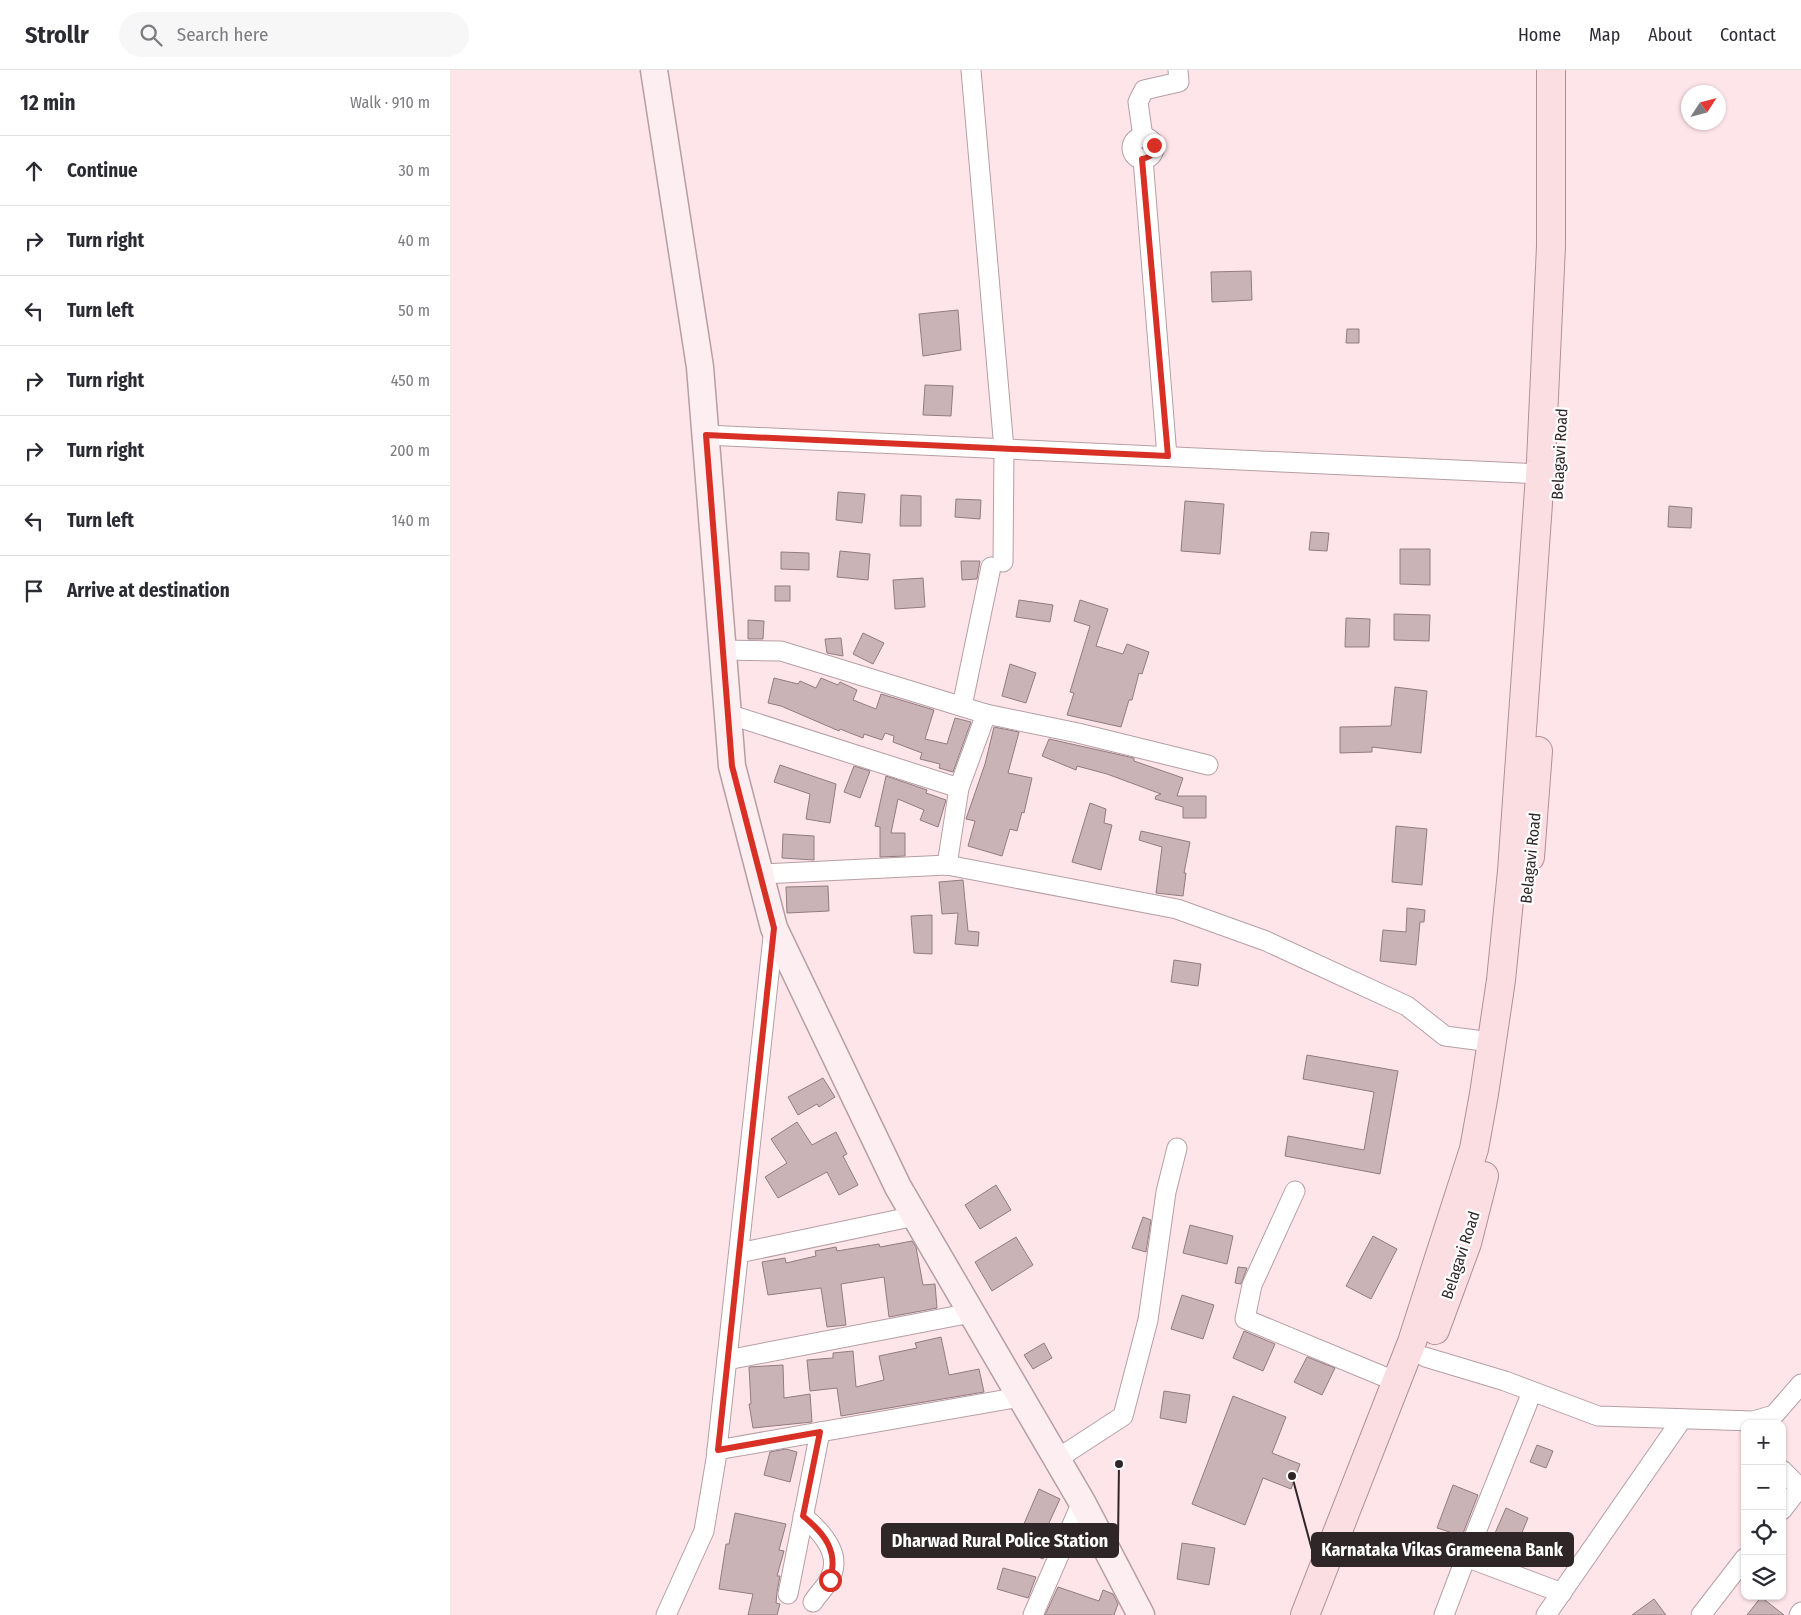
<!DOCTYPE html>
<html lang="en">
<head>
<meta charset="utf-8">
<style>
  :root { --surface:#fff; --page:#f7f7f7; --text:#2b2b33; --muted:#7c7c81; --line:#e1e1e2 }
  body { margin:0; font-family:"Fira Sans Condensed",sans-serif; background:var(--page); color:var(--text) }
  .controls { position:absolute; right:15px; bottom:15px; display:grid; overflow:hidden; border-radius:10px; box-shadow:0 1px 4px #0004 }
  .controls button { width:45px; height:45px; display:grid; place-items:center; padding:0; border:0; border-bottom:1px solid var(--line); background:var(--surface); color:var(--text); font:25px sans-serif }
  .compass { position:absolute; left:1231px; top:15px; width:45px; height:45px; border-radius:50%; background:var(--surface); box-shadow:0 1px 4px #0004; rotate:54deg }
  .stop { position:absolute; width:15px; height:15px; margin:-11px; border:4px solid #d93025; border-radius:50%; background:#fff }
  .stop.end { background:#d93025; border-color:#fff; box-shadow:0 1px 5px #0008 }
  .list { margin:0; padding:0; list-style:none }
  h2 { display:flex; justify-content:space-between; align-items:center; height:65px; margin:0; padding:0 20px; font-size:21px }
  h2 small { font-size:16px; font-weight:400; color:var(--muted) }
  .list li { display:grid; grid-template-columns:32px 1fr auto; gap:15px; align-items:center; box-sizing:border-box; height:70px; padding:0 20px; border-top:1px solid var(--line) }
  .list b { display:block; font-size:19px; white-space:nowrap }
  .list em { font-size:16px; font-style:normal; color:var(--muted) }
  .icon { flex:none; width:28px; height:28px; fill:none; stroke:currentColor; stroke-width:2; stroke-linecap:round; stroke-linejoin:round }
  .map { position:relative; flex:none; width:1351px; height:1545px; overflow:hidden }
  header { display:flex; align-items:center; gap:30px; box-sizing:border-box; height:70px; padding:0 25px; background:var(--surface); border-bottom:1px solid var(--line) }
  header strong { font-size:24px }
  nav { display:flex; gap:28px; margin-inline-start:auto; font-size:18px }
  .search { width:350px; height:45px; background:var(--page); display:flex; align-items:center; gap:12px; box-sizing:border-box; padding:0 18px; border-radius:28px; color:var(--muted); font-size:19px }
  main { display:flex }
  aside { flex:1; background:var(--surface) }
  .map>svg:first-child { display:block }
  .building { fill:#cab3b6; stroke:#917c7f }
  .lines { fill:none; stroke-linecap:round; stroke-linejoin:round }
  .minor-casing { stroke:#b69fa3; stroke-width:21 }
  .secondary-casing { stroke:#b69fa3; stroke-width:29 }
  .primary-casing { stroke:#b28f95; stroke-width:30 }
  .minor { stroke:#fff; stroke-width:19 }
  .secondary { stroke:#fdeef1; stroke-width:26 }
  .primary { stroke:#fbdee2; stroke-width:28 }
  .route { stroke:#d93025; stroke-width:6 }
  .labels { text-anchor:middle; stroke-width:4.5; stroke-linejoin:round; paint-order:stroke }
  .street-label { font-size:16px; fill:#2f2628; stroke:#fff }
  .leader { fill:none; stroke:#2f2628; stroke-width:2 }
  .callout-dot { fill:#2f2628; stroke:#fff; stroke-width:2 }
  .callout { fill:#2f2628; stroke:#2f2628; stroke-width:2 }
  .callout-label { font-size:18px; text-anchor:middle; font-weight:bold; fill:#fff }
</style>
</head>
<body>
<header>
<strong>Strollr</strong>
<div class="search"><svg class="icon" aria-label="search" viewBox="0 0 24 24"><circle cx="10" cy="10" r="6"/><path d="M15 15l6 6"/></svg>Search here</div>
<nav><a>Home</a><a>Map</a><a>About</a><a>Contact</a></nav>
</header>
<main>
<aside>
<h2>12 min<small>Walk · 910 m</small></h2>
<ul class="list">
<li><svg class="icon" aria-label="ahead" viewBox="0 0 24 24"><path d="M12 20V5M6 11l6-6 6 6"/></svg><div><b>Continue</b></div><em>30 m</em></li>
<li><svg class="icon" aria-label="right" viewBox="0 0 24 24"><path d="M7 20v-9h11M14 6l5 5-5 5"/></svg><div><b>Turn right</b></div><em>40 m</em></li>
<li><svg class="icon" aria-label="left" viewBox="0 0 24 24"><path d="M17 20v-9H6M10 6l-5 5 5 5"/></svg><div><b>Turn left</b></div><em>50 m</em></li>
<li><svg class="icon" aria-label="right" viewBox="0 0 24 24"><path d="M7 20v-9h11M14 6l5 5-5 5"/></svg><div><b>Turn right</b></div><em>450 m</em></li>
<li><svg class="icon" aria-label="right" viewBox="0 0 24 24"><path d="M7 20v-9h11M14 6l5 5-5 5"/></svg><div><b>Turn right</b></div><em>200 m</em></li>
<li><svg class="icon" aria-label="left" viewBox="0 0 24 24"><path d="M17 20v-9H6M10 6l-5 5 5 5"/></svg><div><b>Turn left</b></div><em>140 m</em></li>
<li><svg class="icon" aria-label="arrive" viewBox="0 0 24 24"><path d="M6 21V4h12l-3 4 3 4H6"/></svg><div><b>Arrive at destination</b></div></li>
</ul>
</aside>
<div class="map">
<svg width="1351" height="1545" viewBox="0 0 1351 1545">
  <rect width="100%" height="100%" fill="#fee5e9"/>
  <g class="building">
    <path d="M801,201l1,29 -40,2 -1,-30z"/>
    <path d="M508,240l3,40 -38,6 -4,-42z"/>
    <path d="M897,259h12v14h-13z"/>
    <path d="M475,315l28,1 -2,30 -28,-1z"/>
    <path d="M388,422l27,2 -3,29 -26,-3z"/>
    <path d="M451,425l20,1v30h-21z"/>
    <path d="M506,429l25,1 -1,19 -25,-2z"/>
    <path d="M735,431l39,3 -4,50 -39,-3z"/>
    <path d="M1219,436l23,2 -1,20 -23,-1z"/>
    <path d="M861,462l18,1 -2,18 -18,-1z"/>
    <path d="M950,479h30v36l-30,-1z"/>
    <path d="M390,481l30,3 -2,26 -31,-3z"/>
    <path d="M331,482l28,1v17l-28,-1z"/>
    <path d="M511,491h19l-3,18 -15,1z"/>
    <path d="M473,508l2,29 -30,2 -2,-29z"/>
    <rect x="325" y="516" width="15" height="15"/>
    <path d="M569,530l34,5 -3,17 -34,-5z"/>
    <path d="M630,530l28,9 -12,37 27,8 4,-10 22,8 -7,22 -3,-1 -7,27h-3l-8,27 -54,-12 7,-22 -4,-1 20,-66 -16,-5z"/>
    <path d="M944,544l36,1 -1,26 -35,-1z"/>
    <path d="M896,548l24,1 -1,28h-24z"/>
    <path d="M298,550l16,1 -1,18h-15z"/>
    <path d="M413,563l21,10 -11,21 -20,-10z"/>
    <path d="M391,568l2,18 -16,-3 -2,-14z"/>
    <path d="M560,594l26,9 -10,30 -24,-7z"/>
    <path d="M324,608l24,6 2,-3 16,7 5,-10 17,7 2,-3 17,8 -4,10 23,9 5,-15 53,16 -9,29 22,5 8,-26 16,4 -18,50 -14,-4 1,-4 -20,-5 2,-6 -29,-11 1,-6 -9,-3 -3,7 -18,-6 -1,4 -23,-9 -1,2 -58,-25 -13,-3z"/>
    <path d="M945,617l32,4 -6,62 -49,-6v5l-32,1v-26l51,-1z"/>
    <path d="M544,657l25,5 -11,41 24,5 -8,35 -2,-1 -5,19 -7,-2 -8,27 -34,-10 7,-25 -9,-2 19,-55z"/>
    <path d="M599,669l85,19v3l49,17 -6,18h29v22h-23v-11l-28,-8 1,-3 5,-2 -54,-20 -30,-8 -1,4 -34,-14z"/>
    <path d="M330,695l56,19 -6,39 -24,-4 4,-25 -36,-12z"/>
    <path d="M404,696l16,5 -10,27 -16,-6z"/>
    <path d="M436,706l41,14 -1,3 20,7 -8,27 -18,-7 4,-10 -26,-11 -7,34h14v23l-25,1v-30l-5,-1z"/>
    <path d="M640,733l16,6 -2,14 8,2 -11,45 -29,-8z"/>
    <path d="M946,756l31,3 -5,56 -30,-3z"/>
    <path d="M691,761l49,11 -6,31h2l-3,23 -27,-3 6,-46 -23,-7z"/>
    <path d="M333,764l31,2v24l-32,-2z"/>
    <path d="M513,810l5,51 11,1 -1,14 -23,-2 3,-31 -16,1 -3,-32z"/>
    <path d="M378,816l1,25 -42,2 -1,-26z"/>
    <path d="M957,838l18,2 -1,12h-4l-4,43 -36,-4 3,-31 23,2z"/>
    <path d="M482,845v39l-18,-1 -3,-37z"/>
    <path d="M724,890l27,4 -3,22 -27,-4z"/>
    <path d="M857,985l91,16 -18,103 -95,-18 3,-20 76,14 10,-58 -71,-13z"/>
    <path d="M373,1008l12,19 -16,10 -2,-3 -19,11 -10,-18z"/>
    <path d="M347,1052l15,23 24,-13 11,22 -4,2 15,29 -19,10 -12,-23 -49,26 -13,-21 22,-14 -16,-24z"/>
    <path d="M546,1115l15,25 -31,19 -15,-24z"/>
    <path d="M693,1147l8,3 -5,32 -14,-4z"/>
    <path d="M740,1155l43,11 -6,28 -44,-11z"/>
    <path d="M923,1166l24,13 -26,50 -25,-13z"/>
    <path d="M566,1167l17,28 -41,26 -17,-29z"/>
    <path d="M462,1171l4,6 7,38 12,-1 2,24 -48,9 -5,-40 -43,7 5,41 -19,2 -6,-39 -53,7 -6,-33 23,-4 1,5 30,-7 -1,-5 21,-4 1,4 42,-7 1,3z"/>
    <path d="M788,1197l9,1 -6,16 -6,-1z"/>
    <path d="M732,1225l32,10 -11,34 -32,-10z"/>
    <path d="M794,1261l31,13 -12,27 -30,-13z"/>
    <path d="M491,1267l8,38 30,-6 5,23 -143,24 -4,-28 -27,3 -3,-31 26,-2v-5l20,-2 3,36 28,-7 -5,-24 38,-8 -2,-5z"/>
    <path d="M594,1273l8,15 -19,11 -9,-14z"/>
    <path d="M857,1287l28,11 -13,27 -28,-13z"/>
    <path d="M333,1295l1,33 26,-4 2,28 -59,6 -4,-24h2l-2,-37z"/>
    <path d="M714,1321l26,4 -4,28 -26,-5z"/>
    <path d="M783,1326l53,21 -14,36 28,11 -9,25 -28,-11 -18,47 -53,-21z"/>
    <path d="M1087,1375l16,6 -7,17 -16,-6z"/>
    <path d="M336,1379l11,3 -7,30 -26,-7 6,-23z"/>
    <path d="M1003,1415l25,10 -16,41 -25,-8z"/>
    <path d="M589,1419l21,10 -17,37 7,2 -7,21 -29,-12z"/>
    <path d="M1056,1438l22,10 -7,17 21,7 -5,16 -25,-9 -2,5 -21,-7z"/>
    <path d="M285,1443l51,11 -7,26 5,1 -7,25h3l-3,16 -1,11 4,1 -3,11h-29l5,-21 -34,-5 7,-45h3z"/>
    <path d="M732,1473l33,5 -6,37 -32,-6z"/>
    <path d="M553,1498l33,9 -8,21 -31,-9z"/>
    <path d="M608,1517l41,14 4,-11 10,4 5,10 -4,11h-69z"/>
    <path d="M1311,1527l23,18h-37z"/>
    <path d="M1204,1529l12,16h-34z"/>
  </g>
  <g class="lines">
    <g class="minor-casing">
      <g id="minor">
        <path d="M521,0l33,379 -1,113"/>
        <path d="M693,67l-5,-35 6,-12 35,-8 -1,-12"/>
        <circle cx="693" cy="78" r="11"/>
        <path d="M693,89l24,297"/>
        <path d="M256,365l834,39"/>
        <path d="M273,580l58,1 205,63 92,19 130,32"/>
        <path d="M512,636l29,-139"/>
        <path d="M278,644l231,74"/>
        <path d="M497,795l12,-77 27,-74"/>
        <path d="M310,804l187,-9 230,44 89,32 141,65 38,30 46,6"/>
        <path d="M845,1121l-43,94 -7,34 152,63"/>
        <path d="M289,1183l176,-37"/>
        <path d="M975,1287l80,24 93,35 155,5 21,-6 27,-31"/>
        <path d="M277,1290l244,-47"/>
        <path d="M267,1380l303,-53"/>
        <path d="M607,1389l66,-43 25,-96 18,-128 11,-44"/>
        <path d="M1332,1400l19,19"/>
        <path d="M1332,1440l17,-22"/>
        <path d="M353,1446c18,15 41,39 26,64 -4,8 -11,14 -16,22"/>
        <path d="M1016,1487l66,-165"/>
        <path d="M338,1524l32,-162"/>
        <path d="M216,1545l38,-84 12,-72 58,-531"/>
        <path d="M583,1545l49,-113"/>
        <path d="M994,1545l22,-58 96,36"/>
        <path d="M1096,1545l136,-196"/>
        <path d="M1251,1545l44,-57"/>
        <path d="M1349,1545l2,-3"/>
      </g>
    </g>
    <g class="secondary-casing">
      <path id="secondary" d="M204,0l46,297 32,399 42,162 124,259 184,315 59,113"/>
    </g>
    <g class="primary-casing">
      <g id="primary">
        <path d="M1080,787l8,-106"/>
        <path d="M985,1260l32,-87 17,-67"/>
        <path d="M855,1545l107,-273 62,-193 10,-55 17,-114 11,-109 29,-410 10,-215v-176"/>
      </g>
    </g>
    <use href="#minor" class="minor"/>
    <use href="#secondary" class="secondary"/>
    <use href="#primary" class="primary"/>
  </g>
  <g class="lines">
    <path class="route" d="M380,1510c9,-29 -6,-47 -27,-64l17,-84 -102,18 56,-522 -42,-162 -26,-331 462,21 -26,-297c9,-2 12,-5 12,-14"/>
  </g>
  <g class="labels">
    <g class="street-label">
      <text transform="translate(1109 384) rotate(-87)" y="6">Belagavi Road</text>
      <text transform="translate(1080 788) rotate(-84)" y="6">Belagavi Road</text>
      <text transform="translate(1010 1185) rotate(-72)" y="6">Belagavi Road</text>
    </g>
  </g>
  <path class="leader" d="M669 1394L668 1471M842 1406L862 1480"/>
  <g class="callout-dot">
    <circle cx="669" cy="1394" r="5"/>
    <circle cx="842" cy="1406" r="5"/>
  </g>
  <g class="callout">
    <rect x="432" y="1454" width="236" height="33" rx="5"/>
    <rect x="862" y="1463" width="261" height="33" rx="5"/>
  </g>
  <g class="callout-label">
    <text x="550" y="1477">Dharwad Rural Police Station</text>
    <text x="992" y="1486">Karnataka Vikas Grameena Bank</text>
  </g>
</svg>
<div class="controls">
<button>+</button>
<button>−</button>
<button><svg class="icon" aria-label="locate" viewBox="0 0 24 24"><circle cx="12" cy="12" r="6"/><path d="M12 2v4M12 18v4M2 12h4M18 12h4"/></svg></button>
<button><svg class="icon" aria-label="layers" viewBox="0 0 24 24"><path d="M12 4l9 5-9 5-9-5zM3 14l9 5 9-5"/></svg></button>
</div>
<svg class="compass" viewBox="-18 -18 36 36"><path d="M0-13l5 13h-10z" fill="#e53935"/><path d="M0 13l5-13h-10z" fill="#7c7c81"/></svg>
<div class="stop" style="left:380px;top:1510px"></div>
<div class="stop end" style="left:704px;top:75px"></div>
</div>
</main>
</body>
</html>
